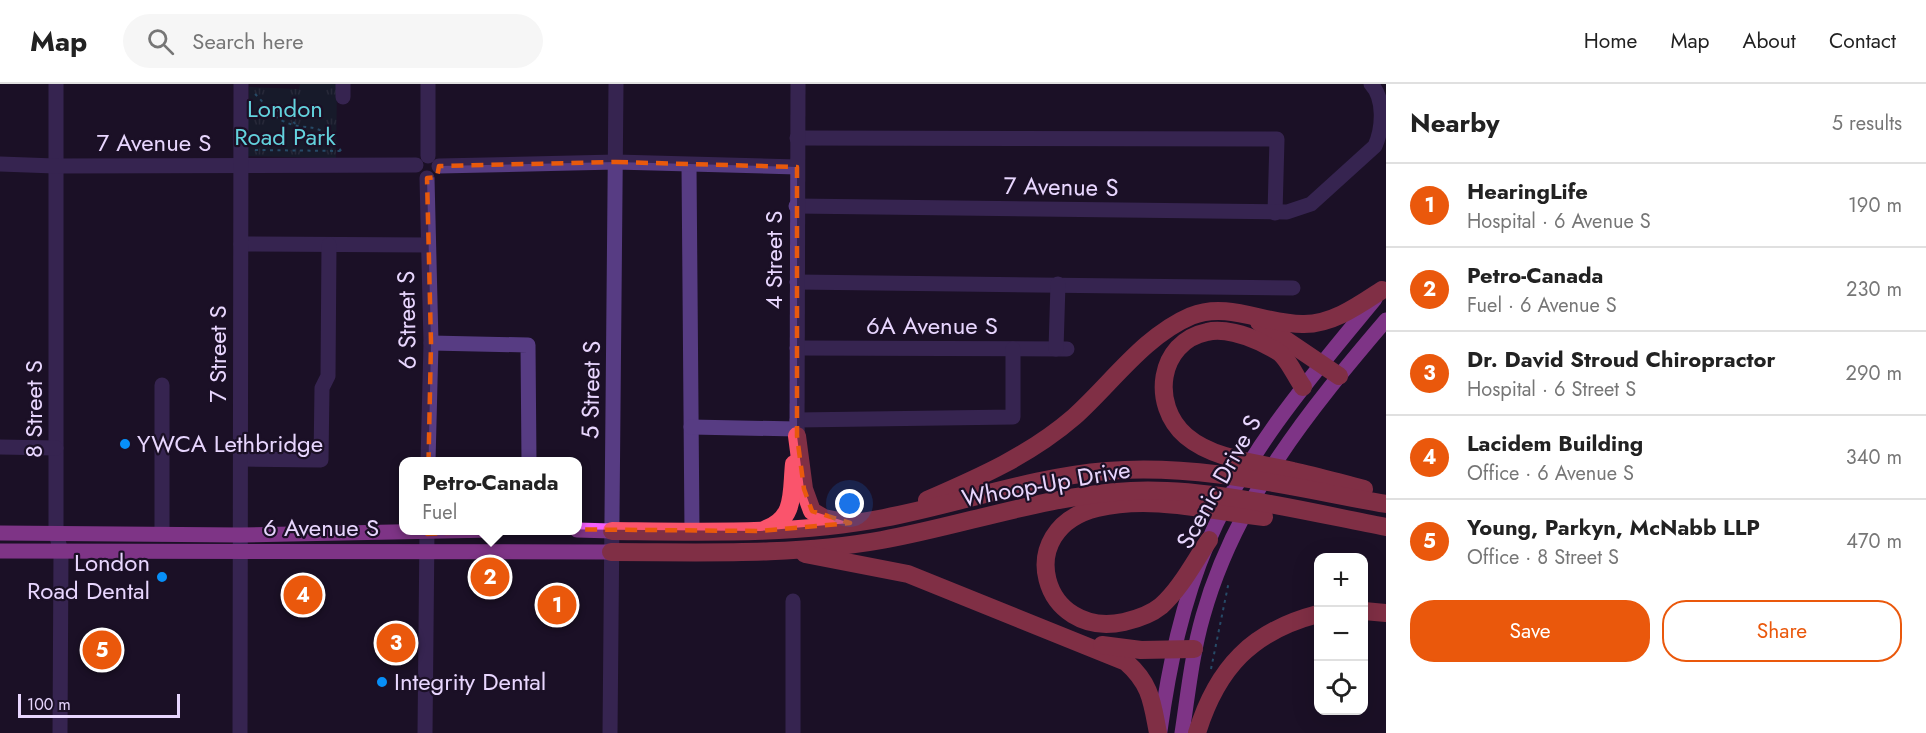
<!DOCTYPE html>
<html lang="en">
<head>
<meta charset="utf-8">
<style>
  :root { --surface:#fff; --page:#f6f6f6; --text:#222; --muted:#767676; --line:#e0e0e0; --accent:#ea580c }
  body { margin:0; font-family:Jost,sans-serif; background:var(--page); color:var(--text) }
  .controls { position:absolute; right:18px; bottom:18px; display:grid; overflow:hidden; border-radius:12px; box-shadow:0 6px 24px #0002 }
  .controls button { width:54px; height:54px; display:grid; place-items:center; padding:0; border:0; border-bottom:2px solid var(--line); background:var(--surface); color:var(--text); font:30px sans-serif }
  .scale { position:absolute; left:18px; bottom:15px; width:162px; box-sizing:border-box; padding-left:6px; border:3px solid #e8d6fe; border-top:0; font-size:16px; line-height:21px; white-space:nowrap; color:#e8d6fe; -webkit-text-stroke:4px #1b1026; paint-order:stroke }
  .you { position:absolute; left:850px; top:420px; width:21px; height:21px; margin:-15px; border:4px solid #fff; border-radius:50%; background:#1a73e8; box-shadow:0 0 0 9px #1a73e833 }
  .badge { display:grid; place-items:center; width:39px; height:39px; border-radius:50%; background:var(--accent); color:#fff; font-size:20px; font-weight:700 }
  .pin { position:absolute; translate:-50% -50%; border:3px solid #fff; box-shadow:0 2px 6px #0006 }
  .popup { position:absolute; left:399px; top:373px; width:183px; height:78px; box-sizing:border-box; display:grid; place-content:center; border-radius:12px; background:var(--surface); filter:drop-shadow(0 2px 4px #0005); font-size:20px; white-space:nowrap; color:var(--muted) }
  .popup b { font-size:22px; color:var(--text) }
  .popup::after { content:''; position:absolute; left:50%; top:100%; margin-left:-12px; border:12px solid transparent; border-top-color:var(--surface) }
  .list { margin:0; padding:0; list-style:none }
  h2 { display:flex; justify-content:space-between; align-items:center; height:78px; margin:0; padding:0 24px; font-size:26px }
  h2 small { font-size:20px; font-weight:400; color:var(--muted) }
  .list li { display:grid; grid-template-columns:39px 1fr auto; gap:18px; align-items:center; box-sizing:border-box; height:84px; padding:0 24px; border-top:2px solid var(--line) }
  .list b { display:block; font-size:22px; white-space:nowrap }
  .list p { margin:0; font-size:20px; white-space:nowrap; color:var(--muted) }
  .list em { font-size:20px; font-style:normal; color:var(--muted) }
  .actions { display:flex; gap:12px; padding:18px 24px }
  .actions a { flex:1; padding:14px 0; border:2px solid var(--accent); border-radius:24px; text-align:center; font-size:21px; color:var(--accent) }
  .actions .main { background:var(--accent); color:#fff }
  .icon { flex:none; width:33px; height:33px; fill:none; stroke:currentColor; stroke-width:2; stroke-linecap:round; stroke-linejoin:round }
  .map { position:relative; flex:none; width:1386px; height:649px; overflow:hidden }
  header { display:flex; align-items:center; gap:36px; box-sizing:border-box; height:84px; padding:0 30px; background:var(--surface); border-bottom:2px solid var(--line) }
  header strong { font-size:28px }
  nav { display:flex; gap:33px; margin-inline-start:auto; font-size:21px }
  .search { width:420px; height:54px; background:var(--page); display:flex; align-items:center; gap:15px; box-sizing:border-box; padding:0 21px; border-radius:33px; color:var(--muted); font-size:22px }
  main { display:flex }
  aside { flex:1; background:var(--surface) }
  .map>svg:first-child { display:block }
  .park { fill:url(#park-tufts) }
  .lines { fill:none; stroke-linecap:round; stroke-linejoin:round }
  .path { stroke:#3391b5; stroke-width:2; stroke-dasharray:3 4.5; stroke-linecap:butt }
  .minor { stroke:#573c83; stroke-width:15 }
  .major { stroke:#f560fb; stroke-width:15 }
  .highway { stroke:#fa546c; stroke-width:18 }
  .marked { fill:none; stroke:#e8590c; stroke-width:4.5; stroke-dasharray:12 8; stroke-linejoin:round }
  .poi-dot { fill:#078ff8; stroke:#1b1026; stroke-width:2 }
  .labels { text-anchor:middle; stroke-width:4.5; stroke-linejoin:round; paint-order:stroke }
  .park-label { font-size:24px; fill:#63d2dd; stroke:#1b1026 }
  .street-label { font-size:24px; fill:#e8d6fe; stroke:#1b1026 }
  .poi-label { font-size:24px; fill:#e8d6fe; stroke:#1b1026; text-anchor:start }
</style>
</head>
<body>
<header>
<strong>Map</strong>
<div class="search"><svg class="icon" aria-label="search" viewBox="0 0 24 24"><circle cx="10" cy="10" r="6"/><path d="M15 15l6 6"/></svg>Search here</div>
<nav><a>Home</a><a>Map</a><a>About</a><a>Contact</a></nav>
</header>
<main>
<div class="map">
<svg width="1386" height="649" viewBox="0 0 1386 649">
  <defs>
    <pattern id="park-tufts" width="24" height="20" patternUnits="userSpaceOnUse" patternTransform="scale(1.5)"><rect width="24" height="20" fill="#132730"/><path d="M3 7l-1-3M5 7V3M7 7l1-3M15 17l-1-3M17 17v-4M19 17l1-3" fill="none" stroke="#35464f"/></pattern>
  </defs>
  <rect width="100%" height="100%" fill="#1b1026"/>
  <path class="park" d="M300,0h37l-1,74 -89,-2 2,-69 50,2z"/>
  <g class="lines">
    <g class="path">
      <path d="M255,10c9,8 15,20 26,26 26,14 39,-3 60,31"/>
      <path d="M269,25l18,3 8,12"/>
      <path d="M255,66l86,1"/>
      <path d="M1211,585l18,-88"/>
    </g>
    <g class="minor">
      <path d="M56,0v450l5,17 -1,182"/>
      <path d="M343,0v13"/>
      <path d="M797,54l480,1 -2,74"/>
      <path d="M428,72v-72"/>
      <path d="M0,80l55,2 361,-1"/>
      <path d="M689,81l3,367"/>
      <path d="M439,82l177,-4 181,5"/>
      <path d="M427,94l4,165 -3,119"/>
      <path d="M796,122l491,6 24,-8 64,-58c8,-18 10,-47 -4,-62"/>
      <path d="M241,160l187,1"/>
      <path d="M797,198l496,6"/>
      <path d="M431,259l97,2 1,117"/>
      <path d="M797,264l270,1"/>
      <path d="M1056,265l2,-65"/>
      <path d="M797,336l216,-3v-68"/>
      <path d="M691,343l106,2"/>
      <path d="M797,352l1,-352"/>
      <path d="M0,363l56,1"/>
      <path d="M241,375l80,1 1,-72 6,-12 1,-131"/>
      <path d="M162,450v-149"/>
      <path d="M240,649l1,-649"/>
      <path d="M425,649l2,-203"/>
      <path d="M610,649l6,-649"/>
      <path d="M793,649v-132"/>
    </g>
    <g class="major">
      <path d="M577,446l35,1"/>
      <path d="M0,449l240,2 253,-5"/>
      <path d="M0,467l611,1"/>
      <path d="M1160,647c9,-65 22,-128 48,-189 39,-92 105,-168 167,-243"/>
      <path d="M1182,649c6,-39 10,-79 21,-117 32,-115 107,-207 183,-296"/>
    </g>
    <g class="highway">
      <path d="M1259,238l80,54"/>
      <path d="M1303,303c-7,-10 -12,-22 -20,-31 -5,-6 -16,-10 -23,-14 -14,-7 -37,-14 -53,-10 -49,10 -57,73 -21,104 28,24 73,27 107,35 24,5 47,12 71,18"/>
      <path d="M797,352l7,53 8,22 12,7 15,3"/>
      <path d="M927,416c53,-23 103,-45 147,-83 37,-33 70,-81 117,-101 38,-15 75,9 113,8 29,0 55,-19 78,-34"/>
      <path d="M766,445c30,-11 25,-37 28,-65"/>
      <path d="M612,447c91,1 183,4 272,-13 74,-14 148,-41 223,-47 93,-8 188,17 279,33"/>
      <path d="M1209,456c-15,22 -28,48 -48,66 -11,9 -24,13 -37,16 -82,18 -113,-93 -27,-114 55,-13 112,3 167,9"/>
      <path d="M611,468c91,0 182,4 271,-12 83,-15 165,-45 249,-49 78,-4 177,21 255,36"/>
      <path d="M805,470l103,20 218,88c25,22 26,40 32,71"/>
      <path d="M1364,527l22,2"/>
      <path d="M1102,561l39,5 53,-1"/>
      <path d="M1197,649c20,-65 55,-102 121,-119"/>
    </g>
  </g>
  <path d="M0 0H1386V649H0ZM616,78l181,5v269l7,53 8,22 38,12 -90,8 -231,-2 -102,5 4,-191 -4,-165 10,-1 2,-11z" fill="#1b1026" fill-opacity=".55" fill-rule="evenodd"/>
  <path class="marked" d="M616,78l181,5v269l7,53 8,22 38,12 -90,8 -231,-2 -102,5 4,-191 -4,-165 10,-1 2,-11z"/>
  <g class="poi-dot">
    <circle cx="125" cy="360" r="6"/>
    <circle cx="162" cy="493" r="6"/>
    <circle cx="382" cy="598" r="6"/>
  </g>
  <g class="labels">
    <g class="park-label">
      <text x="285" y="33">London<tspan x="285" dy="28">Road Park</tspan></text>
    </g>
    <g class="street-label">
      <text x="154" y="67">7 Avenue S</text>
      <text transform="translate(1061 103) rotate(1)" y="8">7 Avenue S</text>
      <text transform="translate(774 176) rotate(-90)" y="8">4 Street S</text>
      <text transform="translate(407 236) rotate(-91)" y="8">6 Street S</text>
      <text x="932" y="250">6A Avenue S</text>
      <text transform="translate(218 270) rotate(-90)" y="8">7 Street S</text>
      <text transform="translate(591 306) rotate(-89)" y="8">5 Street S</text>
      <text transform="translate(34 325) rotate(-90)" y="8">8 Street S</text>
      <text transform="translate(1219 398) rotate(-61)" y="8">Scenic Drive S</text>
      <text transform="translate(1046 400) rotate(-10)" y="8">Whoop-Up Drive</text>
      <text x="321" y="452">6 Avenue S</text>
    </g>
    <g class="poi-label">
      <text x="137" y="368">YWCA Lethbridge</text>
      <text x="150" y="487" text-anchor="end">London<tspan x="150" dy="28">Road Dental</tspan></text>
      <text x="394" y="606">Integrity Dental</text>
    </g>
  </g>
</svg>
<div class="controls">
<button>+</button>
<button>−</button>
<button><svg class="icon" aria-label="locate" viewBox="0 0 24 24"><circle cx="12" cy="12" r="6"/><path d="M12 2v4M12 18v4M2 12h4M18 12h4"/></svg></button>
</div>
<div class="scale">100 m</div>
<div class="you"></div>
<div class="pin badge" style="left:557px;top:521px">1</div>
<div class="pin badge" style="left:490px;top:493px">2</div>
<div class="popup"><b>Petro-Canada</b>Fuel</div>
<div class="pin badge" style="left:396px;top:559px">3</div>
<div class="pin badge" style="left:303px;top:511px">4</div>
<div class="pin badge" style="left:102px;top:566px">5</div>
</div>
<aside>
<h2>Nearby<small>5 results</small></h2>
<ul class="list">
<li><span class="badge">1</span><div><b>HearingLife</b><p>Hospital · 6 Avenue S</p></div><em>190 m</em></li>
<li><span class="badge">2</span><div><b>Petro-Canada</b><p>Fuel · 6 Avenue S</p></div><em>230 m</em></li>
<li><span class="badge">3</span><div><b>Dr. David Stroud Chiropractor</b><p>Hospital · 6 Street S</p></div><em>290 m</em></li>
<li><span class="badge">4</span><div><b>Lacidem Building</b><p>Office · 6 Avenue S</p></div><em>340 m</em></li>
<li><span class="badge">5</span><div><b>Young, Parkyn, McNabb LLP</b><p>Office · 8 Street S</p></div><em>470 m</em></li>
</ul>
<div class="actions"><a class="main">Save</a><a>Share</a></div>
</aside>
</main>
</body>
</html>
